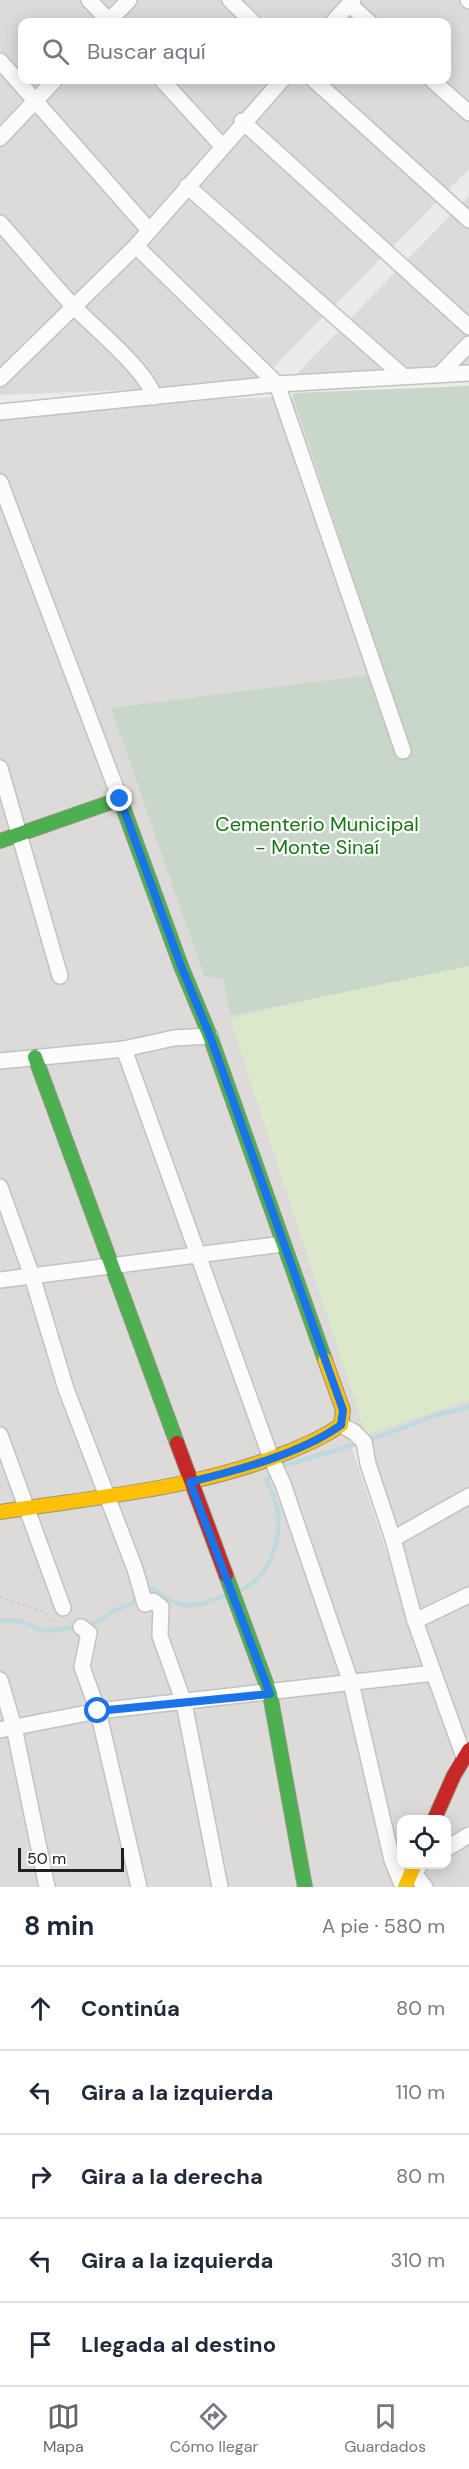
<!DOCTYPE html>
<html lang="es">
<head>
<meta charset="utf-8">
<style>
  :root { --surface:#fff; --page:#f6f6f7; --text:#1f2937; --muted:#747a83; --line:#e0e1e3; --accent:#686766 }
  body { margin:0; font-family:"DM Sans",sans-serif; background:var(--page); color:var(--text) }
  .controls { position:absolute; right:18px; bottom:18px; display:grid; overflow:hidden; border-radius:12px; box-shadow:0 3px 15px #0003 }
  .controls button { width:54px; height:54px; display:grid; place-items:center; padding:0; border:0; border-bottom:2px solid var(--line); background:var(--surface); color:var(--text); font:30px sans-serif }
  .scale { position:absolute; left:18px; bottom:15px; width:106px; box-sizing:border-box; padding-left:6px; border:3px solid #202020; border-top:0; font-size:16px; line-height:21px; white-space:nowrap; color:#202020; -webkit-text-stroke:4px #fff; paint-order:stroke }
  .stop { position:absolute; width:18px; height:18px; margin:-14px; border:4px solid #1a73e8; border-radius:50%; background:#fff }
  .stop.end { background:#1a73e8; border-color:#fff; box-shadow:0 2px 6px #0008 }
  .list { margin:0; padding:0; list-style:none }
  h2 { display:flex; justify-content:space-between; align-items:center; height:78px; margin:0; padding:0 24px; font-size:26px }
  h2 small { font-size:20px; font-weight:400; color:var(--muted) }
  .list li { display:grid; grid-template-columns:39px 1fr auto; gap:18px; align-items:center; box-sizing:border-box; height:84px; padding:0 24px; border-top:2px solid var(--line) }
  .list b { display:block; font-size:22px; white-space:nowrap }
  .list em { font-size:20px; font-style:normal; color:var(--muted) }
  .icon { flex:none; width:33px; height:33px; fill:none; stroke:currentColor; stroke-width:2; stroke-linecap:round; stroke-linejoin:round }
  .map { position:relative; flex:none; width:469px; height:1887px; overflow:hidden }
  .search { position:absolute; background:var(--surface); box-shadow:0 3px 15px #0003; left:18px; right:18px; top:18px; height:66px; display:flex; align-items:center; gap:15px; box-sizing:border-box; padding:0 21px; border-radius:12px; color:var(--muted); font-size:22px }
  .sheet { height:498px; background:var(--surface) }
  nav { display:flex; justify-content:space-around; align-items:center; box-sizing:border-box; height:84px; border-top:2px solid var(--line); background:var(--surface); font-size:16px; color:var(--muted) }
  nav a { display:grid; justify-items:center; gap:3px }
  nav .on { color:var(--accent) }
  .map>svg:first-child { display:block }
  .residential { fill:#dddbda; fill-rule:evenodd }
  .grass { fill:#dce8ca }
  .cemetery { fill:#c8d7c7 }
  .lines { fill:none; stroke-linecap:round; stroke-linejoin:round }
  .stream { stroke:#bfdade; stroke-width:4.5 }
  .street-casing { stroke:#c3c2c1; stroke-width:18 }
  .fast-casing { stroke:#969582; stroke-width:16 }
  .slow-casing { stroke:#969582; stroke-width:16 }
  .jam-casing { stroke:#969582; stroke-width:16 }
  .path { stroke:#d6c9c8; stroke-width:2; stroke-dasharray:3 3; stroke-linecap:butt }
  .street { stroke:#fcfcfc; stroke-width:15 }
  .fast { stroke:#4caf50; stroke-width:14 }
  .slow { stroke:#ffc107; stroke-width:14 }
  .jam { stroke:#c62828; stroke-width:14 }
  .route { stroke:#1a73e8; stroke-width:8 }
  .labels { text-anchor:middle; stroke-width:4.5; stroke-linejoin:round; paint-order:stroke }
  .park-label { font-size:20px; fill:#157615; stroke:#fff }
</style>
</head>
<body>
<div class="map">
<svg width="469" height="1887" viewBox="0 0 469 1887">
  <rect width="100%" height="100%" fill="#edebe9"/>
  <g class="residential">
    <path d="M0,0h469v169l-213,216 -256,10zM22,22h424v58h-424z"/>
    <path d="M469,196v179l-180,7z"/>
    <path d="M469,391v1347l-6,6 -232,-660 223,671 -28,64 -24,1v44l4,1 -12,22h-394v-1481z"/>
    <path d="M469,1750v137h-68l10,-22 35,-1v-44l-13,-1z"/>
  </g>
  <path class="grass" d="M469,961v439l-103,35 -136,-416z"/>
  <path class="cemetery" d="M469,386v580l-239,50 -7,-37 -19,-3 -93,-268 273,-35 -92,-280z"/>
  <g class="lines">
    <g class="stream">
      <path d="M367,1441l67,-25 35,-9"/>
      <path d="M144,1590l9,-2c27,25 42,19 74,7"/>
      <path d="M238,1591c30,-11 43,-47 40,-77 -1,-12 -8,-24 -12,-35l17,-13 76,-23"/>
      <path d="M0,1621h19l26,10 36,-4 21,-7 7,-7 24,-10 5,-7"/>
    </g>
    <g class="street-casing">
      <g id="street">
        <path d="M89,0l21,22"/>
        <path d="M230,0l23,22"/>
        <path d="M468,0l1,1"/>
        <path d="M349,4l20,18"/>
        <path d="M108,22l21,-22"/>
        <path d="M333,22l20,-22"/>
        <path d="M0,61l149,169"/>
        <path d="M162,80l60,66"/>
        <path d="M314,80l155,140"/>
        <path d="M432,80l37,33"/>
        <path d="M242,121l227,206"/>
        <path d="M0,138l55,-58"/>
        <path d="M187,186l216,190"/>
        <path d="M0,223c25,28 49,57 74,84 20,20 74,65 80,90"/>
        <path d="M136,246l141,138 126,367"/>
        <path d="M440,374l29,-30"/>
        <path d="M0,379l136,-133 146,-166"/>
        <path d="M0,412l277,-28 192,-11"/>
        <path d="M0,482l120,317"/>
        <path d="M0,768l60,208"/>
        <path d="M124,1049l147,409 12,26 68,199 41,177 11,27"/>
        <path d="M0,1061l124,-12 50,-11 36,-2"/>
        <path d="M0,1187l32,89 34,113 69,180 10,35 8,-3 8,6 -1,29 24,67 36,184"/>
        <path d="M0,1280l283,-36"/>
        <path d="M341,1425l13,7 10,10 4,22 25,75 22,82 49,136"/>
        <path d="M0,1435l63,173"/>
        <path d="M393,1539l76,-43"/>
        <path d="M415,1621l54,-26"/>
        <path d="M81,1627l8,6 -7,34 16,44 41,176"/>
        <path d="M0,1680l14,47 33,160"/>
        <path d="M0,1730l98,-19 336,-38"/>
        <path d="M446,1849l23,-14"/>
        <path d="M419,1866l-7,4 13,17"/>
      </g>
    </g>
    <g class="fast-casing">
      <g id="fast">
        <path d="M0,841l120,-42 61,167 29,70 115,324"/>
        <path d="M35,1057l142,386"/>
        <path d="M226,1575l44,119 35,193"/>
      </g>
    </g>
    <g class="slow-casing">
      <g id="slow">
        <path d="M0,1512c96,-15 197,-23 288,-60 19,-8 36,-15 53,-27l2,-15 -18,-50"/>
        <path d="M405,1887l10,-23"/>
      </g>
    </g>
    <g class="jam-casing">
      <g id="jam">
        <path d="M177,1443l49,132"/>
        <path d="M434,1820l20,-45 15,-25"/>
      </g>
    </g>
    <path class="path" d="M0,1597l44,15 8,9 4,-1"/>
    <use href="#street" class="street"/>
    <use href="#fast" class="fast"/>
    <use href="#slow" class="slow"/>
    <use href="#jam" class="jam"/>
  </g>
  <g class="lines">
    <path class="route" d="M98,1711l172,-17 -80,-212c48,-12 110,-28 151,-57l2,-15 -133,-374 -29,-70 -61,-167"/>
  </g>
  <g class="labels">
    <g class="park-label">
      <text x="317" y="831">Cementerio Municipal<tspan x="317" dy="23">- Monte Sinaí</tspan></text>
    </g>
  </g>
</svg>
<div class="controls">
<button><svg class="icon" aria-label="locate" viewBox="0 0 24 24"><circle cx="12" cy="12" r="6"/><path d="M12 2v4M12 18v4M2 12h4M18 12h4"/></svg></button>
</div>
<div class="scale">50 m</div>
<div class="stop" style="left:98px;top:1711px"></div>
<div class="stop end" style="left:120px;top:799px"></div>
<div class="search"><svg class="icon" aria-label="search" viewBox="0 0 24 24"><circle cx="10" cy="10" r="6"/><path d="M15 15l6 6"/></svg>Buscar aquí</div>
</div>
<section class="sheet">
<h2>8 min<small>A pie · 580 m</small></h2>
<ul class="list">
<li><svg class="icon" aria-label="ahead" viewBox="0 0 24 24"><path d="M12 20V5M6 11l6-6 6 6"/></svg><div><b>Continúa</b></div><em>80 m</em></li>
<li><svg class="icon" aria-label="left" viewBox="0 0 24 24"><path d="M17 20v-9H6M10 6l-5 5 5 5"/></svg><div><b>Gira a la izquierda</b></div><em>110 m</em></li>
<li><svg class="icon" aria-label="right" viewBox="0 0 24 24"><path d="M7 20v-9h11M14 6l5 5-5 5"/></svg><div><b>Gira a la derecha</b></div><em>80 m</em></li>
<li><svg class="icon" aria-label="left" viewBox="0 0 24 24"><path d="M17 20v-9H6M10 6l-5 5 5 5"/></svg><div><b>Gira a la izquierda</b></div><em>310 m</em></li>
<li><svg class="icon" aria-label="arrive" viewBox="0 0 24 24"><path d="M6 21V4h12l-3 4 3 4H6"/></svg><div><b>Llegada al destino</b></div></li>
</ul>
</section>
<nav>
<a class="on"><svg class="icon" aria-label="map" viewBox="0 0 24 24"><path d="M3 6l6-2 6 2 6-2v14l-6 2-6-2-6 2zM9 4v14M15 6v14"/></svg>Mapa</a>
<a><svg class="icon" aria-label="directions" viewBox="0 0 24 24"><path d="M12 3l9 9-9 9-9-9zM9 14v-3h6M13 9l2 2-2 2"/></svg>Cómo llegar</a>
<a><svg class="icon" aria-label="saved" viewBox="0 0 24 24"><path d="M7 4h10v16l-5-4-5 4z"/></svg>Guardados</a>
</nav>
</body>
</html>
